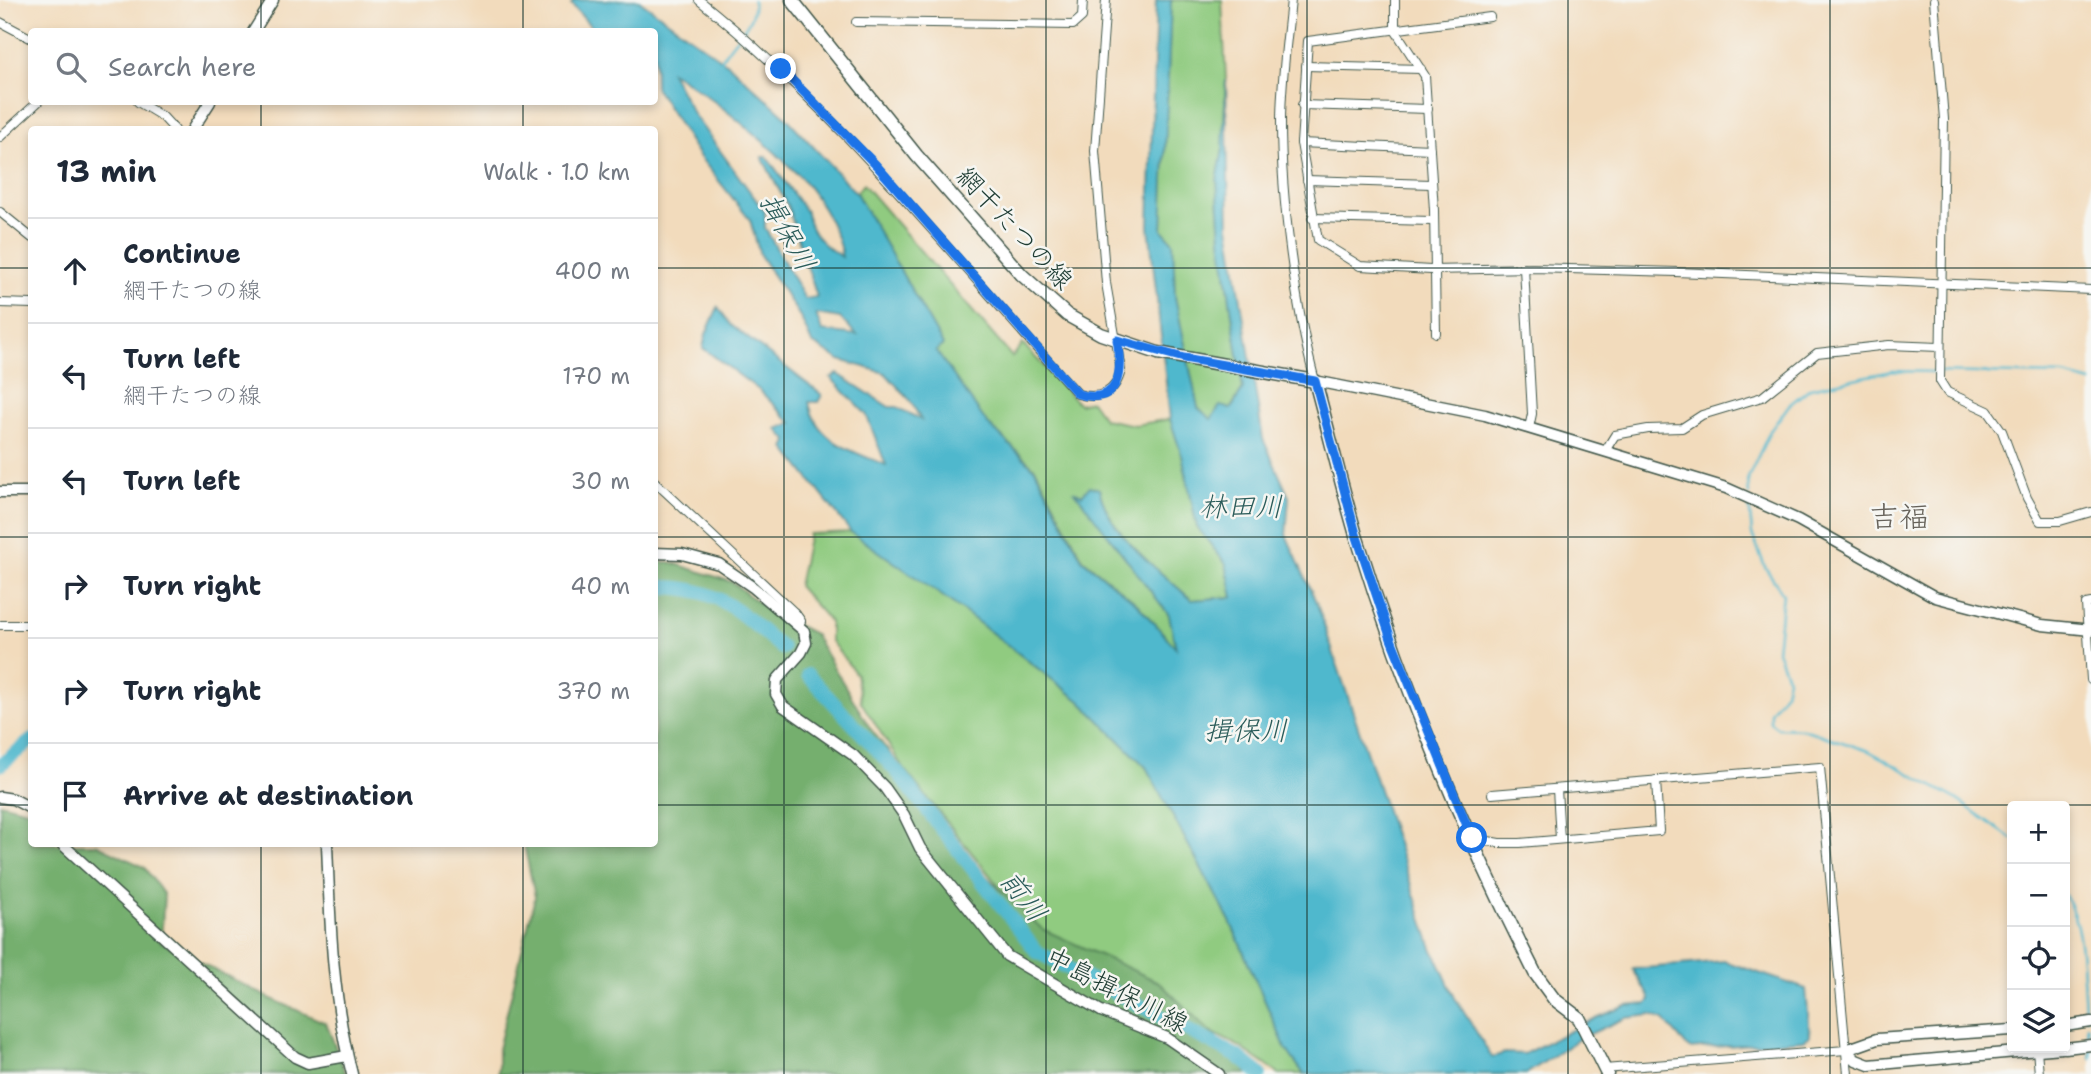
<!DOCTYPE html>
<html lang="en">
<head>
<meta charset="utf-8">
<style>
  :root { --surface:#fff; --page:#f6f6f7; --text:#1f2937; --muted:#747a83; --line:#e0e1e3 }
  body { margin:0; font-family:"Shantell Sans","Klee One",sans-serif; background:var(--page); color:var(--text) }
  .controls { position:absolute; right:21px; bottom:21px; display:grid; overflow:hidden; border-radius:7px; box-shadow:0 4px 10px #0003 }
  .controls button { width:63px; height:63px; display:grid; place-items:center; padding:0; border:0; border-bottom:2px solid var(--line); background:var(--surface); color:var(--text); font:35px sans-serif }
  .stop { position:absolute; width:21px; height:21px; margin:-16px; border:5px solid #1a73e8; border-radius:50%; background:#fff }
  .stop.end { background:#1a73e8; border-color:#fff; box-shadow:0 2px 7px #0008 }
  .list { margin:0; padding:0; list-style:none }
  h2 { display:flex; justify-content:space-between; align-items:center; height:91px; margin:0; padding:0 28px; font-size:30px }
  h2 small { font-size:23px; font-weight:400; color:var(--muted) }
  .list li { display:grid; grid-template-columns:46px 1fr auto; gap:21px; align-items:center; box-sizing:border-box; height:105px; padding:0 28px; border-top:2px solid var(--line) }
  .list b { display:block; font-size:26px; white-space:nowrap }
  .list p { margin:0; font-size:23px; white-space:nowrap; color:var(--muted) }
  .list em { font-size:23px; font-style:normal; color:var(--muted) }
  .icon { flex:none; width:38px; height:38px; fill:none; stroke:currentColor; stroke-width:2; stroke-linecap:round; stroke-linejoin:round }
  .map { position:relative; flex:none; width:2091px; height:1074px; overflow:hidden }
  .search { position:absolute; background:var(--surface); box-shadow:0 4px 10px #0003; left:28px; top:28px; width:630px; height:77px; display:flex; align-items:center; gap:18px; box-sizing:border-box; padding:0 24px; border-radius:7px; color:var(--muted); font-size:26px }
  .panel { position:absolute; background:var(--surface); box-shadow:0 4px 10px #0003; left:28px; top:126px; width:630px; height:721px; border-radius:7px }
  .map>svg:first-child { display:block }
  .green { fill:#90cb80; stroke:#58845a; stroke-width:2 }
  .forest { fill:#74af6e; stroke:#4a7651; stroke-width:2 }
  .water { fill:#4fb8cd; stroke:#377a80; stroke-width:2; fill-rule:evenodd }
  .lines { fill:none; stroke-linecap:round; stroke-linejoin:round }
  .stream { stroke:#4fb8cd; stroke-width:2.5 }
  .river { stroke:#4fb8cd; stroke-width:14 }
  .street-casing { stroke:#3f5548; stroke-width:10 }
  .secondary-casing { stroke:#3f5548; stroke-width:13 }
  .primary-casing { stroke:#3f5548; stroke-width:15 }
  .street { stroke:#fff; stroke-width:8 }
  .secondary { stroke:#fff; stroke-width:10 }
  .primary { stroke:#fff; stroke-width:12 }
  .route { stroke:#1a73e8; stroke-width:9 }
  .grid { fill:none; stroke:#1f3d34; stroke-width:2; stroke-opacity:0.55 }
  .labels { text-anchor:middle; stroke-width:5; stroke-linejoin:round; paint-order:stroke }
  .street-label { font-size:26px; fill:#1f3d34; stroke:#f6f6f2 }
  .water-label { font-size:28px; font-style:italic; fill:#2b5c5a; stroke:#f6f6f2 }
  .quarter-label { font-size:30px; fill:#67635b; stroke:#f6f6f2 }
</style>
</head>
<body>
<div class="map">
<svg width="2091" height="1074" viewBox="0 0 2091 1074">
  <rect width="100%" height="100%" fill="#f6f6f2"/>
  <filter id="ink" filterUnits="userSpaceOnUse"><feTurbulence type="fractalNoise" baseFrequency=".0143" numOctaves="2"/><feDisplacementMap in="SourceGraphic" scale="14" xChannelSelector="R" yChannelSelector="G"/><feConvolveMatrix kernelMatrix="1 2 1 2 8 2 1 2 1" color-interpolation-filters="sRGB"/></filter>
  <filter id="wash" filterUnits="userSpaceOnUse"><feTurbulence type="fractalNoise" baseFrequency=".00686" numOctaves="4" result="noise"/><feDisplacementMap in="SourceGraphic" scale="28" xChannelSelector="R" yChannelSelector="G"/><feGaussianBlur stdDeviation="1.57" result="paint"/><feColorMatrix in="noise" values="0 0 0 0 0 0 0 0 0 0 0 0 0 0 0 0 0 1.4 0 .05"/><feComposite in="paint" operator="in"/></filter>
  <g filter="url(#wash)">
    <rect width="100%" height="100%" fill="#f2dbbc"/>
    <g class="green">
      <path d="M1171,0h51l4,80 -3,69 -6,31 4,59 22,150 -13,20 -19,11 -13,-12 -23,-111 -2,-55 -11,-12z"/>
      <path d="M863,184l149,173 11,-13 56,60 12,-3 13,18 31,6 35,-6 13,40 14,68 29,37 7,33 -41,3c-34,-30 -82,-65 -93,-111l-17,6 -6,-3 93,123 8,34 -40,-45 -54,-45 -47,-90 -49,-46 -51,-72 7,-6 -87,-152z"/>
      <path d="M851,532l110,77 119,92 66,66 84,154 56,128 18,25h-25l-40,-28 -105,-52 -112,-79 -118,-146 -43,-67 -5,-28 -26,-34v-18l-32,-36 11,-52z"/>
    </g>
    <g class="forest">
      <path d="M655,562h15l62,20 34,27 48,25 56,94 117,149 55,52 117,53 79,77 9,15h-749v-25l37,-152 -11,-53h130z"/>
      <path d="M0,803l31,8 1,33h64l48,23 20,28 -3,47 104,54 61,27 20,51h-346z"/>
    </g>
    <path class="water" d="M575,0h64l90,65 56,51 71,77 87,152 -7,6 51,72 48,46 47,90 55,45 39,44 -7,-33 -94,-123 7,3 8,-9 9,3c10,46 59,81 93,111l41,-3 -7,-33 -29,-37 -14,-68 -13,-40 -21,-193 7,-226h15l-9,230 11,12 2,55 23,111 13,11 9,-13 11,3 12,-20 -22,-150 -4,-59 6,-31 3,-69 3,146 34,213 26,58 -3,38 31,69 115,344 23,50 37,59 13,-4 19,1 72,-36 30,-12 21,-2 3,-5 -17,-30 91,-8 82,28 4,47 -6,4 -115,9 -25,-29 -13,-5 -26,3 -46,21 -53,35h-222l-18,-25 -56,-128 -84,-154 -66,-66 -119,-92 -110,-77 -66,-84 3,-7 -11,-12 15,-6 -33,-33 -56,-42 3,-14 12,-27 13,18 91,70 -4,7h-9c7,40 43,49 77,63l-20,-51 -35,-36 7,-4 51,33h8l24,13 -11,-20 -25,-27 -45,-13 -28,-17 -11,-25 -41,-63 -10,-35 -51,-64 -44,-69 -1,-55 -59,-1 -24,-27zM671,72c38,22 99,73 129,105 17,17 39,56 42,80 -17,-10 -33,-24 -35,-44l-40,-56h-5l26,50 29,90 -12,2 -40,-71v-16l-72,-98zM816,314l24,4 17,17 -35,-4z"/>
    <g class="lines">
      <g class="stream">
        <path d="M721,61c9,-21 36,-36 32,-61"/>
        <path d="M1749,495l-1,-17 22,-47 19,-26 21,-17 82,-17 172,4 27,7"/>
        <path d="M1749,502l3,32 13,33 18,27 -6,57 11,28 -3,13 -15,20v10l8,6 25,1 66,22 87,48 56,40"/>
        <path d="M2065,895c21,38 16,81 21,123"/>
        <path d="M2087,1025l2,17"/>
        <path d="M2090,1049l1,9"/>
      </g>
      <g class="river">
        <path d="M654,587c64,-2 82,23 128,61"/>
        <path d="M808,675l91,99 138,178 202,105 21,17"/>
        <path d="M0,765l32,-25"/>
      </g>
    </g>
  </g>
  <g filter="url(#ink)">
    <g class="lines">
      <g class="street-casing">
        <g id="street">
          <path d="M699,0c144,115 255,259 379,394 21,6 38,-1 43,-24l-15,-87 -11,-132 11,-151"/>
          <path d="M1291,0c-4,41 -10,81 -10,122 0,77 14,184 34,259"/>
          <path d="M1395,0v30l30,46 9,134 2,123"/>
          <path d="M1934,0l10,119 -4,262 7,11 41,19 14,20 25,67 13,23h20l31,-9"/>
          <path d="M1490,17l-182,24 -7,102 17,97 42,26 71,4 102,-2 143,4 415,18"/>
          <path d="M0,22l32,17"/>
          <path d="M856,22l217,3 9,-8 1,-17"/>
          <path d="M1306,66l115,3"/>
          <path d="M138,102l25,15 12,13"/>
          <path d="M1302,105l126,4"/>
          <path d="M0,137l38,-35"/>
          <path d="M1301,143l129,6"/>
          <path d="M1307,180l124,4"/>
          <path d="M0,212l32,26"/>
          <path d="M1312,218l120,3"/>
          <path d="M1524,268l8,146 -3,14"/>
          <path d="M0,303l32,1"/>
          <path d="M1605,451l10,-16 33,-6 34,-1 20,-13 60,-18 55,-44 72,-8 50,2"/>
          <path d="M654,481l142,133 5,7 -3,4"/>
          <path d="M2091,603l-5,1 5,76"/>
          <path d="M0,625h32"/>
          <path d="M1557,789l3,50"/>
          <path d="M1492,794l328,-27 28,307"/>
          <path d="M1472,838l27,5h21l139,-12 -3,-51"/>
          <path d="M2037,1049l2,25"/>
          <path d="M1604,1069l242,-19"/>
        </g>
      </g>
      <g class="secondary-casing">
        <g id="secondary">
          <path d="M253,32l20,-32"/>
          <path d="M192,130l18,-28"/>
          <path d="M1315,381l170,34 241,73 72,32 137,77 107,28 49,5"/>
          <path d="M0,492h32"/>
          <path d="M654,553l28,1 37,10 35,24 50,43 2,12 -5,10 -24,27 -1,14 7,12 70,49 32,33 19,27 16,33 87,108 94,55 66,27 52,36"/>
          <path d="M0,797l13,2 19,10"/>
          <path d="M62,844l233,213 13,6 39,-7"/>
          <path d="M327,844c3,77 5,154 25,230"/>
          <path d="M2065,1026l26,-4"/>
          <path d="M2012,1030l-135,9 -31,11 10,10 13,5 193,-17"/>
          <path d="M2065,1048l26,-3"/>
        </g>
      </g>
      <g class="primary-casing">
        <path id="primary" d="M792,0l125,156 105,119 45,40 34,19 57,19 157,28c14,51 26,103 41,154 46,150 108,298 179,438l19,26 25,19 28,56"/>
      </g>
      <use href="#street" class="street"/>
      <use href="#secondary" class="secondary"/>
      <use href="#primary" class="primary"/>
    </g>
  </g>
  <g class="lines" filter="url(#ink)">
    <path class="route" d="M781,69l95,96 202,229c42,12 45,-22 39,-54l67,18 131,23 41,153 35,105 81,199"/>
  </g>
  <path class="grid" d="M261,0v32M523,0v32M784,0v1074M1046,0v1074M1307,0v1074M1568,0v1074M1830,0v1074M261,102v28M523,102v28M0,268h32M654,268h1437M0,537h32M654,537h1437M0,805h32M654,805h1437M261,844v230M523,844v230"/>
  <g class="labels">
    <g class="street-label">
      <text transform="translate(1015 228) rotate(47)" y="9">網干たつの線</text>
      <text transform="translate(1117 990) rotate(27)" y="9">中島揖保川線</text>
    </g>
    <g class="water-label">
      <text transform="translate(788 232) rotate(61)" y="10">揖保川</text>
      <text x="1241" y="516">林田川</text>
      <text x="1246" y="740">揖保川</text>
      <text transform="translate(1024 896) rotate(52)" y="10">前川</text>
    </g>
    <g class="quarter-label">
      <text x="1899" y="527">吉福</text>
    </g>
  </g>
</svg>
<div class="controls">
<button>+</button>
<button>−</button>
<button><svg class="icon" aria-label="locate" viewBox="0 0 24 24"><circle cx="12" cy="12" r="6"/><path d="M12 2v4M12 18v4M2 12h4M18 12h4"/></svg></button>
<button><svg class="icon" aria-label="layers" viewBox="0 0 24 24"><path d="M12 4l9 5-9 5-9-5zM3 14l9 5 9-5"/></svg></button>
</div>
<div class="stop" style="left:1472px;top:838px"></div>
<div class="stop end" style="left:781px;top:69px"></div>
<div class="search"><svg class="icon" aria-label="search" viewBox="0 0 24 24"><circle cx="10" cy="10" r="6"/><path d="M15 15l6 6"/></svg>Search here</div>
<section class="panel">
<h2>13 min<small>Walk · 1.0 km</small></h2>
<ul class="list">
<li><svg class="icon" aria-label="ahead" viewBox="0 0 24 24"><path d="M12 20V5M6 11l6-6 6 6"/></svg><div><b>Continue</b><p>網干たつの線</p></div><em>400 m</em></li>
<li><svg class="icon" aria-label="left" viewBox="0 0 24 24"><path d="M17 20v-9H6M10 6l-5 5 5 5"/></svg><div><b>Turn left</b><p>網干たつの線</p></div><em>170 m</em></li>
<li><svg class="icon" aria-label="left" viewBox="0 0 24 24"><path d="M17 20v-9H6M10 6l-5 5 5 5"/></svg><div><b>Turn left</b></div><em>30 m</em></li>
<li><svg class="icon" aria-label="right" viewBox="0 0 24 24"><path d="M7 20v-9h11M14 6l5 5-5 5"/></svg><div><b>Turn right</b></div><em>40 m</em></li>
<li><svg class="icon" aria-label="right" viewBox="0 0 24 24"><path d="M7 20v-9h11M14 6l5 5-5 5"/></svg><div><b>Turn right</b></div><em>370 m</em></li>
<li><svg class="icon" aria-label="arrive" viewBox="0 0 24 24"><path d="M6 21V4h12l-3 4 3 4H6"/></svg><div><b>Arrive at destination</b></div></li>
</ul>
</section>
</div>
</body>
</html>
